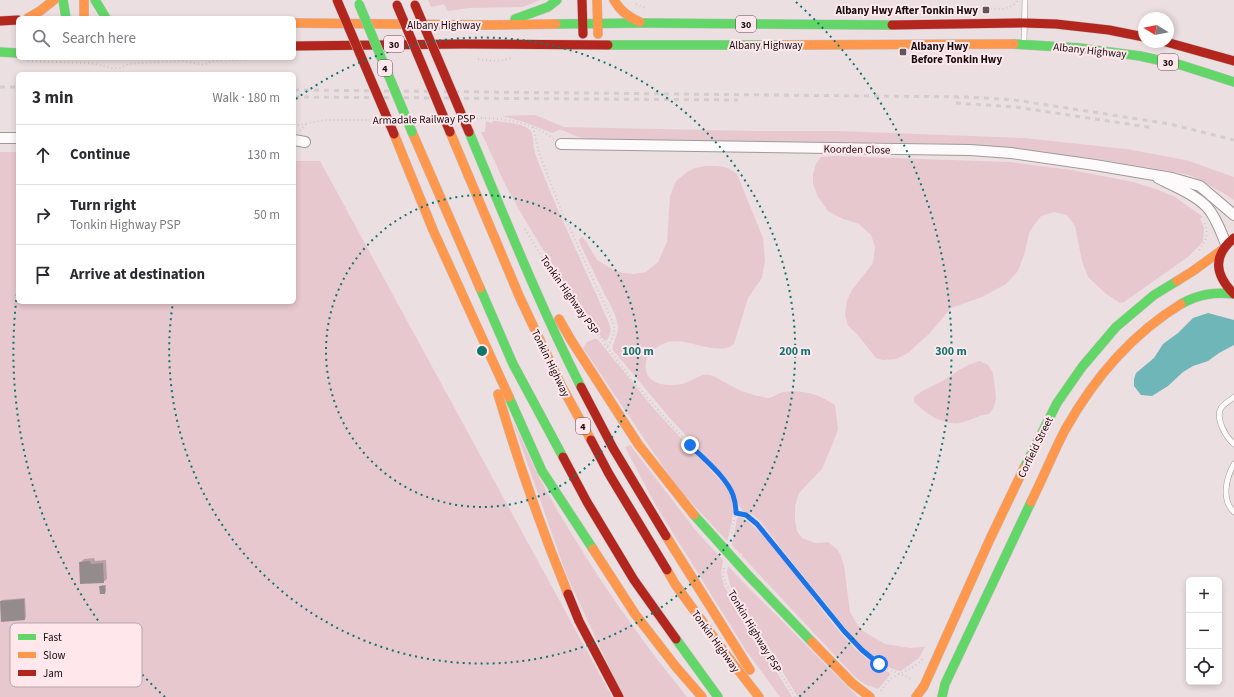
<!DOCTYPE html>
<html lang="en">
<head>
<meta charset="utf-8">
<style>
  :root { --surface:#fff; --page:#f7f7f7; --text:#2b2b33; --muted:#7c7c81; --line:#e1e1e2 }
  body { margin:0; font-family:"Source Sans 3",sans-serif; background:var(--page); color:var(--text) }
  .controls { position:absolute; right:12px; bottom:12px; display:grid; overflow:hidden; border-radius:6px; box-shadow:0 2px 6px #0003 }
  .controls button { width:36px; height:36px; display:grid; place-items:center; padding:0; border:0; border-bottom:1px solid var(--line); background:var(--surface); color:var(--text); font:20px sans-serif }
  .compass { position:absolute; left:1138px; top:12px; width:36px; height:36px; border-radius:50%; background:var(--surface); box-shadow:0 2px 6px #0003; rotate:280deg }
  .stop { position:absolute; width:12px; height:12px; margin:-9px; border:3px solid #1a73e8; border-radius:50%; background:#fff }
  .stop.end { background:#1a73e8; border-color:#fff; box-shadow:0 1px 4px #0008 }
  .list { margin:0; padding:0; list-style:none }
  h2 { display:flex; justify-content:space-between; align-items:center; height:52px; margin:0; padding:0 16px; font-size:17px }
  h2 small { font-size:13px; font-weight:400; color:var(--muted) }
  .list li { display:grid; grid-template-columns:26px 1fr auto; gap:12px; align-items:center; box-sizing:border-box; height:60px; padding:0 16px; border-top:1px solid var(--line) }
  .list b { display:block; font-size:15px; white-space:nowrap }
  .list p { margin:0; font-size:13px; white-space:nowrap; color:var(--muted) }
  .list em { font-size:13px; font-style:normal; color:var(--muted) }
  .icon { flex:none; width:22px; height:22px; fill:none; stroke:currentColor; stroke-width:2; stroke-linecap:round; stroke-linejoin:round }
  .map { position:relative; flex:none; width:1234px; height:697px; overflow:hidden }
  .search { position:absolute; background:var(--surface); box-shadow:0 2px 6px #0003; left:16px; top:16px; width:280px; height:44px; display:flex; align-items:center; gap:10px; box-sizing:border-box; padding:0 14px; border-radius:6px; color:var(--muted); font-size:15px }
  .panel { position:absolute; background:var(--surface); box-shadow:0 2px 6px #0003; left:16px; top:72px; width:280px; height:232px; border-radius:6px }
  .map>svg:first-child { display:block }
  .green { fill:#e8c8cf }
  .water { fill:#6eb6b8 }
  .shadow { fill:#0003 }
  .building { fill:#948b8d }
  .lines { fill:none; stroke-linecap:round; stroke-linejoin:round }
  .lane-casing { stroke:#a19899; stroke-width:6 }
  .street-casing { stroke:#a19899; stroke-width:12 }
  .fast-casing { stroke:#c4bfc0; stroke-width:10 }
  .slow-casing { stroke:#c4bfc0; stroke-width:10 }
  .jam-casing { stroke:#c4bfc0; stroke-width:10 }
  .path { stroke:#cfcbcc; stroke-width:2; stroke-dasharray:1 3; stroke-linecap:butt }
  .lane { stroke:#fcfafb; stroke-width:5 }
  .street { stroke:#fcfafb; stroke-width:10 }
  .fast { stroke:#63d668; stroke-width:9 }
  .slow { stroke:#ff974d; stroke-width:9 }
  .jam { stroke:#b3261e; stroke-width:9 }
  .rail { stroke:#d2cdce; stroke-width:3; stroke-dasharray:5 5; stroke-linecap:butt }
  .fast-bridge-casing { stroke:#c4bfc0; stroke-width:10; stroke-linecap:butt }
  .jam-bridge-casing { stroke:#c4bfc0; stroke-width:10; stroke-linecap:butt }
  .fast-bridge { stroke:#63d668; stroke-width:9 }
  .jam-bridge { stroke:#b3261e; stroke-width:9 }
  .route { stroke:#1a73e8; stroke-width:5 }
  .ring { fill:none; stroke:#0f766e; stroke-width:2; stroke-dasharray:2 4 }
  .poi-dot { fill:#605659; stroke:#ffe7ec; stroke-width:1.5 }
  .labels { text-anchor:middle; stroke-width:4; stroke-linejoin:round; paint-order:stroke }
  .shield { fill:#ffe7ec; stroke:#5b4e51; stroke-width:1 }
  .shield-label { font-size:10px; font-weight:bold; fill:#150d0f }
  .poi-label { font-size:11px; font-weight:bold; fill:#150d0f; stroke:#ffe7ec; text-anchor:end }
  .street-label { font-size:11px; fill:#150d0f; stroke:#ffe7ec }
  .key { fill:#ffe7ec; stroke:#b9a6aa; stroke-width:1 }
  .key-label { font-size:11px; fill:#150d0f }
  .centre { fill:#0f766e; stroke:#ffe7ec; stroke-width:2 }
  .ring-label { font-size:12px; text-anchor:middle; font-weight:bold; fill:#0f766e; stroke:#ffe7ec; stroke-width:4; stroke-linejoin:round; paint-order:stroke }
</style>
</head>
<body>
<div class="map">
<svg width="1234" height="697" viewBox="0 0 1234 697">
  <rect width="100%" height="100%" fill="#ecdfe2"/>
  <g class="green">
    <path d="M428,0h112l-17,7 -54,1 -21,3 -4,-7 -13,3z"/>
    <path d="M535,115l29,12 191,4h83l186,7 102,11 60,11 48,17v23l-9,-6 -33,-18 -17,-4 -84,-14 -81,-7 -22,-5 -65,-3 -326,-3 -19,-3 -16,-7c-4,-1 -7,3 -10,3l-28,-11 -22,-6z"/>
    <path d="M486,121l6,2 1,-2c10,1 32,2 38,10 3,6 2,13 3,18 3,12 9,24 13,35 19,46 41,91 61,137 3,7 4,13 -2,20 -9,-6 -20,-27 -27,-37 -27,-39 -53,-80 -75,-122 -8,-17 -15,-34 -23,-50h4z"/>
    <path d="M0,152h18v150h276v-141h26l292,536h-612z"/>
    <path d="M835,156l175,6 62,8 61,12 23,7 19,8 28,20 -3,2 4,9 -1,14 -15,15 -64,45 -4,1 -15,-10 -17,-16 -6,-16 -7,-35 -8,-11 -13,-3 -13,4 -9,12 -3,5 -4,19 -7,19 -12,13 -24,13 -31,11 -21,25 -22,20 -12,6 -13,1 -7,-2 -19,-24 -9,-8 -3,-11 2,-15 5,-10 21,-27 2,-16 -4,-12 -12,-11 -16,-5 -15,-8 -10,-14 -5,-13v-10l3,-10 5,-7z"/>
    <path d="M705,166c14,0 21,-1 32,8l26,64 2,22 -3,18 -14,20 -14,46c-2,1 -5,4 -8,4 -20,4 -45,-13 -63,-4 -6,3 -13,8 -16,14 -2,5 -2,13 1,18 7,10 23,10 34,8 10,-2 17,-11 28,-9 6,1 11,6 16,8 10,6 20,10 31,13 4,0 9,2 12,2 5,-1 9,-5 14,-6 19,-3 36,2 52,13l3,24 -5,14 -11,26 -23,24 -4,13v14l2,11 5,7 13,5 13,-1 9,7 4,7 3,10 6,46 7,12 6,7 22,13 25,4 15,-1 -6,11 -18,13c-27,-3 -62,-51 -78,-71 -22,-26 -42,-52 -63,-79l-7,-6 -10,-4 -4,-5 -6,-17 -3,-7 -61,-65 -56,-67c-1,-8 6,-15 5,-24 -2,-13 -10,-25 -16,-37 -8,-16 -16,-32 -23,-48v-2l3,-2 4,4 11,19 15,9 11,4 11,1 12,-2 12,-10 9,-20 3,-46 6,-15 11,-9 8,-4z"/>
    <path d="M594,339h3l2,2 55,68 74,80c8,18 5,32 -1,52l-50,-54 -94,-139 4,-6z"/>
    <path d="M980,361l8,4 5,8 3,25 -2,9 -5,7c-4,1 -8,1 -12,3 -6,2 -12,5 -18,6 -18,2 -33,-10 -45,-21v-5c9,-8 20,-11 30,-17 13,-8 20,-15 36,-19z"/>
    <path d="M512,419c11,22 20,45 31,66 42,75 90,146 144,212h-64l-57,-123z"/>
    <path d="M630,445l67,87 26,28 -2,13 3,13 68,111h-12l-35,-48 -90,-145 -30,-57z"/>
    <path d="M739,517c17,1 76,85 90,102 15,19 38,45 61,54v2l-12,14 -11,-4 -10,-6 -115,-123v-2l-3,-1 -7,-8 5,-27z"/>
    <path d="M728,566l18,19 112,112h-60l-68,-112 -3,-13z"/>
  </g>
  <path class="water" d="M1208,313l26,7v25l-15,8 -11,8 -15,5 -10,6 -15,14 -16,10 -11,-1 -7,-9v-7l2,-6 18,-15 9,-14 15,-11 15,-15z"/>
  <g class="shadow">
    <path d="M94,558l1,3 11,-1 1,19 -4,3 -22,-20 3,-3z"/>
    <path d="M102,585h4v7l-1,1h-4l-1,-6z"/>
    <path d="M25,598l1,19 -1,2 -25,-17 2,-2z"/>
  </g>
  <g class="building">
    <path d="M90,561l1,3 12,-1 1,20 -24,1 -1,-22z"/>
    <path d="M99,586h6v8h-5z"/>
    <path d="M24,599l1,21 -24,2 -1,-21z"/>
  </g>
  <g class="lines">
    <g class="lane-casing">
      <g id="lane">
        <path d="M1024,41l1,-41"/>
        <path d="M1234,397c-4,4 -10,6 -13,11 -6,11 5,29 13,36"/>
        <path d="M1234,464c-8,14 -13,36 0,48"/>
      </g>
    </g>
    <g class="street-casing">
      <g id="street">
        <path d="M0,138h18"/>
        <path d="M294,140l11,2"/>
        <path d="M561,144l409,6 41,3 84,12 77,13 28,8 34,29"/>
        <path d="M1158,178c16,8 36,16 49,29 9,10 14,25 19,37"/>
      </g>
    </g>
    <g class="fast-casing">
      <g id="fast">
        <path d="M63,0l3,18"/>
        <path d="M95,0l11,18"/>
        <path d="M515,19l33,-12 9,-7"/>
        <path d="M556,24l87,-1 249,2"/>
        <path d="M1014,44l65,4 61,8 41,9 53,17"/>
        <path d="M608,45h172"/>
        <path d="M0,52l18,1"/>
        <path d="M469,132c36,86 70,172 112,255"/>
        <path d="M480,288l33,76 50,93"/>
        <path d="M1181,304c18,-10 33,-12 53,-10"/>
        <path d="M509,397l33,74 51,78"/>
        <path d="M1024,468l33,-65 25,-36 34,-40 38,-32 23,-14"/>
        <path d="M694,515l53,59 65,68"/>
        <path d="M676,639l42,58"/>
        <path d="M942,697l3,-13 86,-182"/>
      </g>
    </g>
    <g class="slow-casing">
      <g id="slow">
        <path d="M84,0v18"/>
        <path d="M597,0l1,34"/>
        <path d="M614,0c6,11 14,17 26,22"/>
        <path d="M28,18l12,-7 14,-11"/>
        <path d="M294,23l195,2 67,-1"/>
        <path d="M780,45l234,-1"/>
        <path d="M412,132l68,156"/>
        <path d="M450,132l70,166 41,87 30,55"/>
        <path d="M394,134l39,96 76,167"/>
        <path d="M1177,281l16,-10 29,-21"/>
        <path d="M559,319l12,21 67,104 56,71"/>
        <path d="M498,394c20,68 43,134 70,200"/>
        <path d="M1031,502c12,-24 22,-49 34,-72 28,-50 67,-96 116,-126"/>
        <path d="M666,536l84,134"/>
        <path d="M593,549l42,65 41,53 26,30"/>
        <path d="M667,570l8,14 53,73 31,40"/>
        <path d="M812,642l40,41 18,14"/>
        <path d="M916,697l8,-11 66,-147 34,-71"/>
      </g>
    </g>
    <g class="jam-casing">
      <g id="jam">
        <path d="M582,0l1,34"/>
        <path d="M0,21l18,-1"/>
        <path d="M892,25l132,-2 32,1 53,6 35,7"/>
        <path d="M1166,42l68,19"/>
        <path d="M294,46l168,-2 146,1"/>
        <path d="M1234,238c-22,18 -19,37 0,56"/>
        <path d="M581,387l32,61 53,88"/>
        <path d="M591,440l18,34 58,96"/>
        <path d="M563,457l24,45 47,78 42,59"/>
        <path d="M568,594l11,27 40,76"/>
      </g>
    </g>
    <g class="path">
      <path d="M636,4l9,4"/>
      <path d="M943,10l12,-3 49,2c5,-2 11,-3 13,-9"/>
      <path d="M478,59c12,2 21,3 33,-1"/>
      <path d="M28,61l62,2 22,5h9l7,-4 12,-1 43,-2 21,4 7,-4 76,-3"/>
      <path d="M477,118c27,0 55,4 77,21"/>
      <path d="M421,119h9"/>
      <path d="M294,126l31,-6h49"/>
      <path d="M533,127l6,26 21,54 54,118c1,9 -2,15 -7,22"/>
      <path d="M300,131l6,-7"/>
      <path d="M525,229l26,43 80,107 42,48 50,52c16,19 13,33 8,56"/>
      <path d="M1199,250c8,-9 9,-16 6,-27"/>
      <path d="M736,513c5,1 9,2 14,5 13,9 23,24 33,36 24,30 46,63 74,91 9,9 19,18 31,24 8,4 17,6 25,11"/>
      <path d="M724,568l-1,7 3,9 69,113"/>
      <path d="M881,691c3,-5 6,-9 11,-13 10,-7 22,-8 30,-19"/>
    </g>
    <use href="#lane" class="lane"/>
    <use href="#street" class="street"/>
    <use href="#fast" class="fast"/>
    <use href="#slow" class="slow"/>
    <use href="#jam" class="jam"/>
    <g class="rail">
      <path d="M0,87h18"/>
      <path d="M294,90l673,7 48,3 155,24 64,16"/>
      <path d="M294,97l444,3"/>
      <path d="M956,103l60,4 138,21"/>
    </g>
    <g class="fast-bridge-casing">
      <path id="fast-bridge" d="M359,4l53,128"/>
    </g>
    <g class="jam-bridge-casing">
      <g id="jam-bridge">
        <path d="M337,0l57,134"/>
        <path d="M397,5l53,127"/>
        <path d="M415,5l54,127"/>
      </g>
    </g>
    <use href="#fast-bridge" class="fast-bridge"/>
    <use href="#jam-bridge" class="jam-bridge"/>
  </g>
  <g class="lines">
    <path class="route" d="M690,445c13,13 37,33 43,50 2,6 3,12 3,18l10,2 11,9 87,107 18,19 17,14"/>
  </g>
  <g class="ring">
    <circle cx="482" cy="351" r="156"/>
    <path d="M296 99A313 313 0 1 1 173 302"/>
    <path d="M165 697A469 469 0 0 1 18 286M796 2A469 469 0 0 1 799 697"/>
  </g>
  <g class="poi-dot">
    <rect x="982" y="6" width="8" height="8" rx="2"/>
    <rect x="899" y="48" width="8" height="8" rx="2"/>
  </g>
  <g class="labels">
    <g class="shield">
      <rect x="736" y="16" width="20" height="16" rx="3"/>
      <rect x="384" y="36" width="20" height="16" rx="3"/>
      <rect x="1158" y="54" width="20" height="16" rx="3"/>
      <rect x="378" y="60" width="14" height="16" rx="3"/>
      <rect x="576" y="418" width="14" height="16" rx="3"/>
    </g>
    <g class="shield-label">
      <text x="746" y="28">30</text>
      <text x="394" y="48">30</text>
      <text x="1168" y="66">30</text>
      <text x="385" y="72">4</text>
      <text x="583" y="430">4</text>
    </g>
    <g class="poi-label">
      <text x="978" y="14">Albany Hwy After Tonkin Hwy</text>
      <text x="911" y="50" text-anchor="start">Albany Hwy<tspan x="911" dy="13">Before Tonkin Hwy</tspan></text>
    </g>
    <g class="street-label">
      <text x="444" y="29">Albany Highway</text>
      <text x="766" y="49">Albany Highway</text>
      <text transform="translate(1090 50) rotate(6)" y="4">Albany Highway</text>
      <text transform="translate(424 119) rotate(-1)" y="4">Armadale Railway PSP</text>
      <text transform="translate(857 149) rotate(1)" y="4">Koorden Close</text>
      <text transform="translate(570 295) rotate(55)" y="4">Tonkin Highway PSP</text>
      <text transform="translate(551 363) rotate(64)" y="4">Tonkin Highway</text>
      <text transform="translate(1035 447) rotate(-64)" y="4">Corfield Street</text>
      <text transform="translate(755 631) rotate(59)" y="4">Tonkin Highway PSP</text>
      <text transform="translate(716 641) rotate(54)" y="4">Tonkin Highway</text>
    </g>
  </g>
  <rect x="10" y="623" width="132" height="64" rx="6" class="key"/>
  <rect x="18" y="634" width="18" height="6" fill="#63d668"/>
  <rect x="18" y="652" width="18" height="6" fill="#ff974d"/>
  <rect x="18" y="670" width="18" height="6" fill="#b3261e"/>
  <g class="key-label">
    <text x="43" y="641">Fast</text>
    <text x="43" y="659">Slow</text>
    <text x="43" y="677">Jam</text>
  </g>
  <circle cx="482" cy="351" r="6" class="centre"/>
  <g class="ring-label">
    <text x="638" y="355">100 m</text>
    <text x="795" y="355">200 m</text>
    <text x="951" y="355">300 m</text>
  </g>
</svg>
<div class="controls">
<button>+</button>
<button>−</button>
<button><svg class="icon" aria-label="locate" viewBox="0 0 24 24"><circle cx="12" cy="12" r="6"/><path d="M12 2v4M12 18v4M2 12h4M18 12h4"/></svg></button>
</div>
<svg class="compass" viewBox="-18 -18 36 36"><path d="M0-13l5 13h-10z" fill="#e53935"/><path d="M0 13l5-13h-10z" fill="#7c7c81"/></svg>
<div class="stop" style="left:879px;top:664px"></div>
<div class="stop end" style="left:690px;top:445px"></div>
<div class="search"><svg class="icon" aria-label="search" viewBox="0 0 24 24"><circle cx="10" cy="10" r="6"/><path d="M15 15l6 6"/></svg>Search here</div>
<section class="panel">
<h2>3 min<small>Walk · 180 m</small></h2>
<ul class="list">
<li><svg class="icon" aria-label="ahead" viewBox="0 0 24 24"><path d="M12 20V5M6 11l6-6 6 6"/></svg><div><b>Continue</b></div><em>130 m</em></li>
<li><svg class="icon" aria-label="right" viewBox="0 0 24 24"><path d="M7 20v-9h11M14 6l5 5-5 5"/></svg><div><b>Turn right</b><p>Tonkin Highway PSP</p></div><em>50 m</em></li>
<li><svg class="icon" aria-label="arrive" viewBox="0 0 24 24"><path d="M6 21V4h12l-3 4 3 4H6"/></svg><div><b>Arrive at destination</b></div></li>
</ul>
</section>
</div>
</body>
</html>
